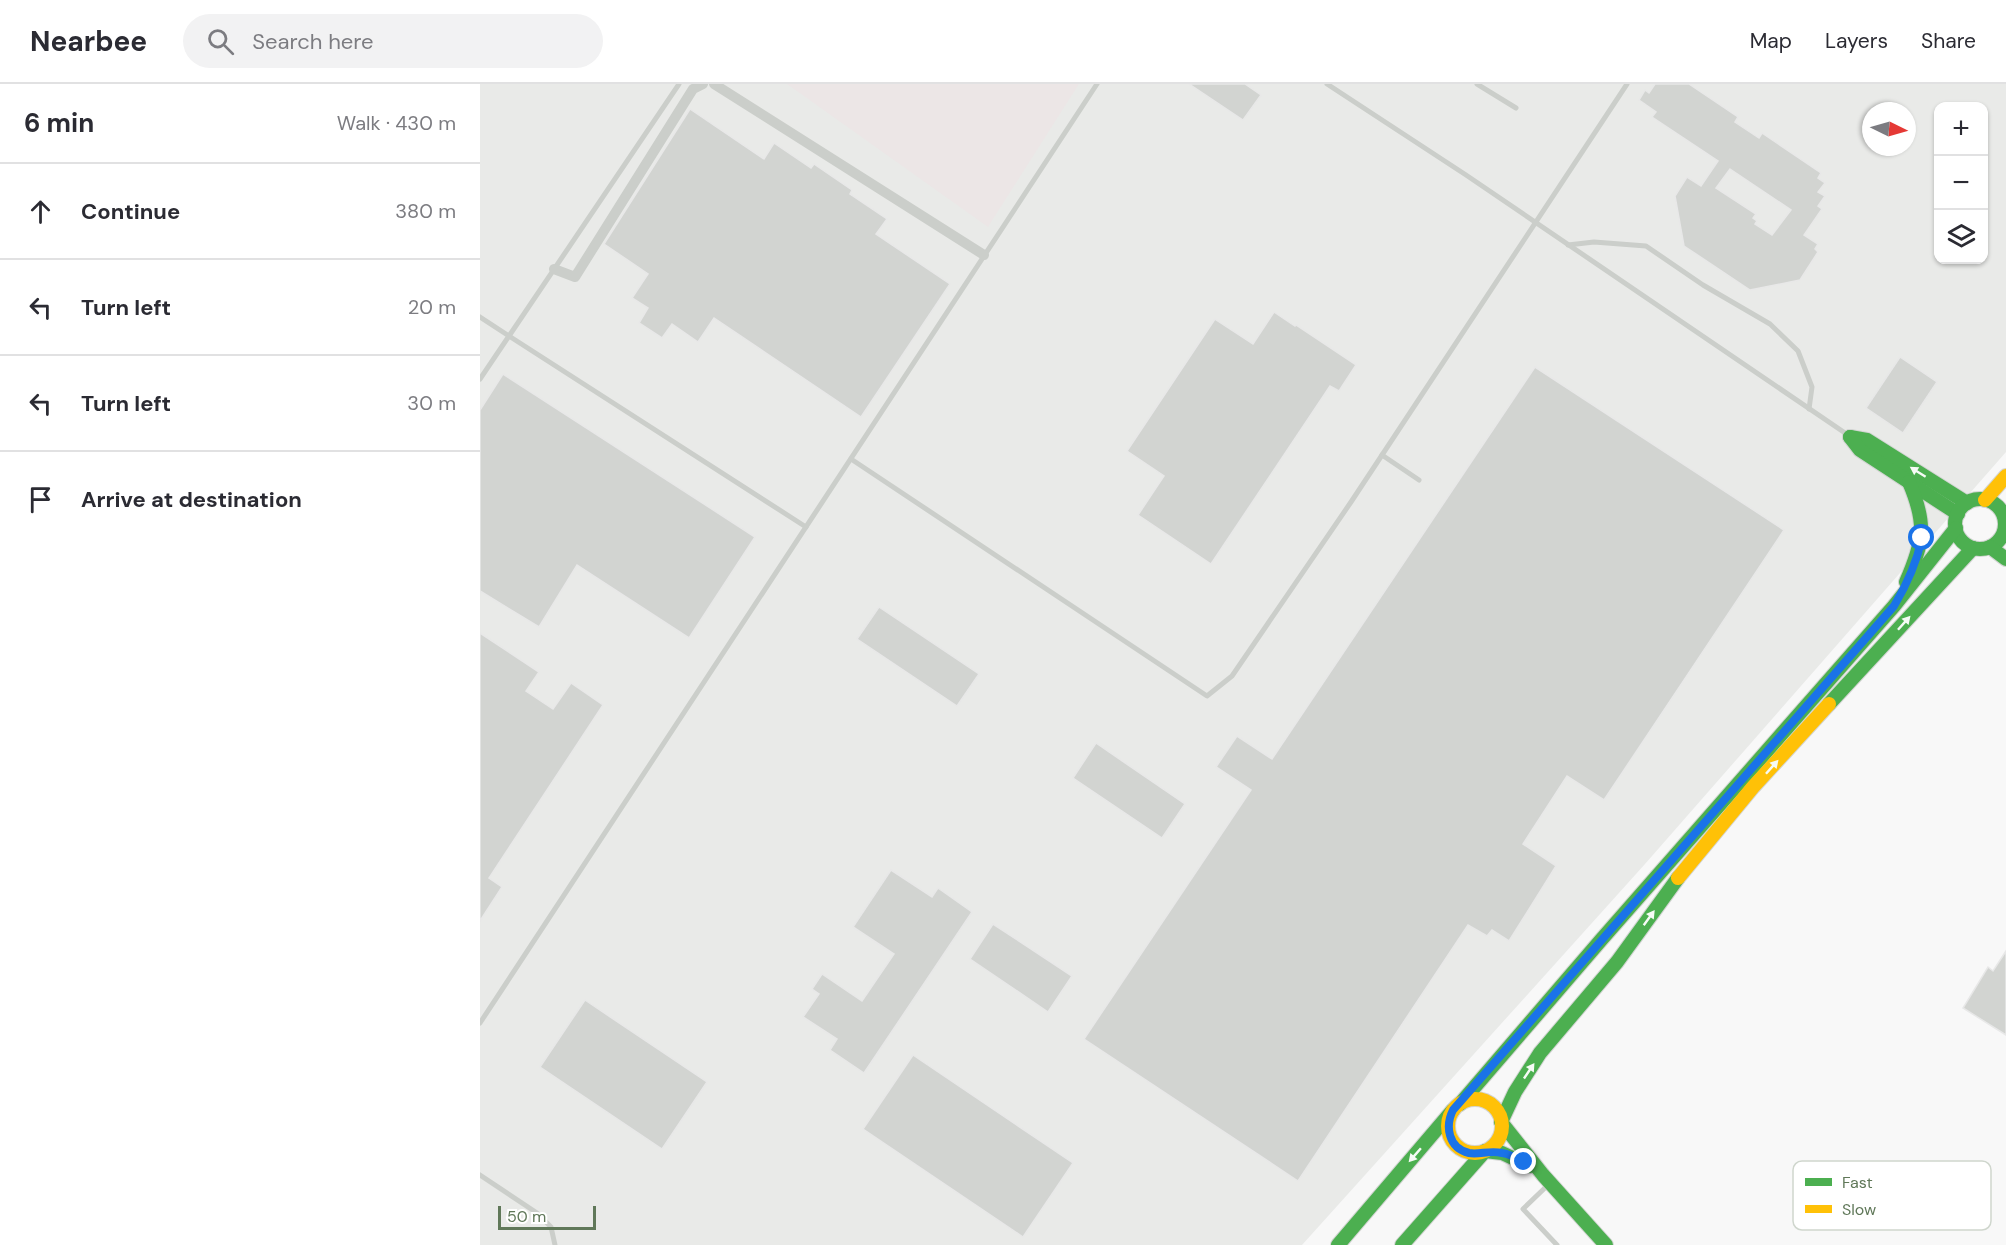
<!DOCTYPE html>
<html lang="en">
<head>
<meta charset="utf-8">
<style>
  :root { --surface:#fff; --page:#f2f2f3; --text:#2b2b33; --muted:#7c7c81; --line:#e1e1e2 }
  body { margin:0; font-family:"DM Sans",sans-serif; background:var(--page); color:var(--text) }
  .controls { position:absolute; right:18px; top:18px; display:grid; overflow:hidden; border-radius:12px; box-shadow:0 2px 4px #0004 }
  .controls button { width:54px; height:54px; display:grid; place-items:center; padding:0; border:0; border-bottom:2px solid var(--line); background:var(--surface); color:var(--text); font:30px sans-serif }
  .compass { position:absolute; left:1382px; top:18px; width:54px; height:54px; border-radius:50%; background:var(--surface); box-shadow:0 2px 4px #0004; rotate:95deg }
  .scale { position:absolute; left:18px; bottom:15px; width:98px; box-sizing:border-box; padding-left:6px; border:3px solid #607859; border-top:0; font-size:16px; line-height:21px; white-space:nowrap; color:#607859; -webkit-text-stroke:4px #fff; paint-order:stroke }
  .stop { position:absolute; width:18px; height:18px; margin:-14px; border:4px solid #1a73e8; border-radius:50%; background:#fff }
  .stop.end { background:#1a73e8; border-color:#fff; box-shadow:0 2px 6px #0008 }
  .list { margin:0; padding:0; list-style:none }
  h2 { display:flex; justify-content:space-between; align-items:center; height:78px; margin:0; padding:0 24px; font-size:26px }
  h2 small { font-size:20px; font-weight:400; color:var(--muted) }
  .list li { display:grid; grid-template-columns:39px 1fr auto; gap:18px; align-items:center; box-sizing:border-box; height:96px; padding:0 24px; border-top:2px solid var(--line) }
  .list b { display:block; font-size:22px; white-space:nowrap }
  .list em { font-size:20px; font-style:normal; color:var(--muted) }
  .icon { flex:none; width:33px; height:33px; fill:none; stroke:currentColor; stroke-width:2; stroke-linecap:round; stroke-linejoin:round }
  .map { position:relative; flex:none; width:1526px; height:1161px; overflow:hidden }
  header { display:flex; align-items:center; gap:36px; box-sizing:border-box; height:84px; padding:0 30px; background:var(--surface); border-bottom:2px solid var(--line) }
  header strong { font-size:28px }
  nav { display:flex; gap:33px; margin-inline-start:auto; font-size:21px }
  .search { width:420px; height:54px; background:var(--page); display:flex; align-items:center; gap:15px; box-sizing:border-box; padding:0 21px; border-radius:33px; color:var(--muted); font-size:22px }
  main { display:flex }
  aside { flex:1; background:var(--surface) }
  .map>svg:first-child { display:block }
  .built { fill:#e9eae8; fill-rule:evenodd }
  .green { fill:#ece6e6 }
  .building { fill:#d2d4d1; stroke:#e8e8e8; stroke-width:1.5; fill-rule:evenodd }
  .lines { fill:none; stroke-linecap:round; stroke-linejoin:round }
  .fast-casing { stroke:#d3d5d3; stroke-width:16 }
  .slow-casing { stroke:#d3d5d3; stroke-width:16 }
  .lane { stroke:#cbceca; stroke-width:5 }
  .street { stroke:#cbceca; stroke-width:10 }
  .fast { stroke:#4caf50; stroke-width:14 }
  .slow { stroke:#ffc107; stroke-width:14 }
  .oneway { fill:#f6fbf6 }
  .route { stroke:#1a73e8; stroke-width:8 }
  .key { fill:#fff; stroke:#cfd6cd; stroke-width:1.5 }
  .key-label { font-size:16px; fill:#607859 }
</style>
</head>
<body>
<header>
<strong>Nearbee</strong>
<div class="search"><svg class="icon" aria-label="search" viewBox="0 0 24 24"><circle cx="10" cy="10" r="6"/><path d="M15 15l6 6"/></svg>Search here</div>
<nav><a>Map</a><a>Layers</a><a>Share</a></nav>
</header>
<main>
<aside>
<h2>6 min<small>Walk · 430 m</small></h2>
<ul class="list">
<li><svg class="icon" aria-label="ahead" viewBox="0 0 24 24"><path d="M12 20V5M6 11l6-6 6 6"/></svg><div><b>Continue</b></div><em>380 m</em></li>
<li><svg class="icon" aria-label="left" viewBox="0 0 24 24"><path d="M17 20v-9H6M10 6l-5 5 5 5"/></svg><div><b>Turn left</b></div><em>20 m</em></li>
<li><svg class="icon" aria-label="left" viewBox="0 0 24 24"><path d="M17 20v-9H6M10 6l-5 5 5 5"/></svg><div><b>Turn left</b></div><em>30 m</em></li>
<li><svg class="icon" aria-label="arrive" viewBox="0 0 24 24"><path d="M6 21V4h12l-3 4 3 4H6"/></svg><div><b>Arrive at destination</b></div></li>
</ul>
</aside>
<div class="map">
<svg width="1526" height="1161" viewBox="0 0 1526 1161">
  <rect width="100%" height="100%" fill="#f8f8f8"/>
  <path class="built" d="M0,0h1526v368l-361,412 -343,381h-822zM1458,22h46v154h-46zM1391,27h36v36h-36z"/>
  <path class="green" d="M307,0h292l-91,143z"/>
  <g class="building">
    <path d="M709,0h56l16,11 -18,25z"/>
    <path d="M1175,0h34l49,33 -3,5 24,16 3,-5 59,40 -3,5 7,5 -7,9 7,4 -7,10 4,3 -18,26 14,9 -3,5 3,3 -18,28 -50,10 -66,-44 -9,-50 12,-19 14,9 17,-25 -66,-44 4,-5 -17,-12 6,-10 4,3zM1250,85l61,41 -19,25 -17,-11 2,-3 -4,-3 3,-4 -40,-26z"/>
    <path d="M210,25l74,50 10,-16 37,25 3,-4 38,26 -2,4 37,25 -11,15 74,50 -89,133 -147,-99 -16,24 -26,-18 -10,14 -23,-15 9,-15 -16,-10 16,-24 -44,-30z"/>
    <path d="M794,228l21,14 1,-1 60,40 -17,26 -9,-5 -119,178 -73,-49 26,-39 -37,-25 88,-132 38,25z"/>
    <path d="M1420,273l37,25 -34,51 -37,-25z"/>
    <path d="M1055,283l249,163 -180,270 -37,-24 -44,68 33,22 -47,75 -17,-11 -5,6 -19,-11 -170,256 -214,-142 167,-249 -35,-23 21,-31 35,23z"/>
    <path d="M23,290l252,163 -66,101 -112,-73 -38,62 -59,-36v-181z"/>
    <path d="M399,523l100,67 -22,32 -100,-67z"/>
    <path d="M0,549l59,39 -13,19 27,18 18,-26 32,22 -114,173 13,9 -22,34z"/>
    <path d="M616,659l89,61 -23,34 -89,-60z"/>
    <path d="M411,786l41,27 6,-9 34,24 -108,161 -34,-23 7,-11 -34,-22 16,-23 -7,-5 10,-15 40,27 32,-47 -41,-27z"/>
    <path d="M513,840l79,52 -24,36 -78,-53z"/>
    <path d="M1526,867v84l-43,-27 25,-41 5,4z"/>
    <path d="M105,916l122,82 -45,67 -122,-82z"/>
    <path d="M433,971l160,108 -50,74 -160,-108z"/>
  </g>
  <g class="lines">
    <g class="fast-casing">
      <g id="fast">
        <path d="M1370,353l17,3 100,63"/>
        <path d="M1370,353l10,13 98,64"/>
        <circle cx="1500" cy="440" r="25"/>
        <path d="M1510,463l16,12"/>
        <path d="M1426,498c18,-41 21,-58 3,-100"/>
        <path d="M1349,620l144,-156"/>
        <path d="M980,1020l141,-164 293,-334 62,-78"/>
        <path d="M858,1161l115,-135"/>
        <path d="M922,1161l83,-94 17,2 28,13"/>
        <path d="M1126,1161l-63,-70 -42,-53 14,-30 25,-39 77,-91 61,-84"/>
      </g>
    </g>
    <g class="slow-casing">
      <g id="slow">
        <path d="M1505,416l21,-24"/>
        <path d="M1198,794l75,-91 76,-83"/>
        <circle cx="995" cy="1042" r="27"/>
      </g>
    </g>
    <g class="lane">
      <path d="M847,0l139,91 382,260"/>
      <path d="M997,0l39,24"/>
      <path d="M1088,161l26,-3 52,4 57,39 67,39 28,27 14,36 -3,22"/>
      <path d="M0,233l29,19 170,-252"/>
      <path d="M0,295l29,-43 297,191"/>
      <path d="M902,371l37,25"/>
      <path d="M371,375l356,237 25,-20 119,-174 276,-418"/>
      <path d="M0,939l617,-939"/>
      <path d="M0,1091l57,38 14,14 4,18"/>
      <path d="M1069,1100l-26,25 34,36"/>
    </g>
    <g class="street">
      <path d="M234,0l270,171"/>
      <path d="M74,185l21,8 118,-188 10,-5"/>
    </g>
    <use href="#fast" class="fast"/>
    <use href="#slow" class="slow"/>
  </g>
  <defs><path id="oneway-solid" d="M-6-.8H1V-3.2L6.5 0L1 3.2V.8H-6Z" transform="scale(1.5)"/></defs>
  <g class="oneway">
    <use href="#oneway-solid" transform="translate(1438 388) rotate(-148)"/>
    <use href="#oneway-solid" transform="translate(1424 539) rotate(-48)"/>
    <use href="#oneway-solid" transform="translate(1292 683) rotate(-48)"/>
    <use href="#oneway-solid" transform="translate(1169 834) rotate(-54)"/>
    <use href="#oneway-solid" transform="translate(1049 987) rotate(-56)"/>
    <use href="#oneway-solid" transform="translate(935 1071) rotate(131)"/>
  </g>
  <g class="lines">
    <path class="route" d="M1044,1078c-7,-4 -14,-8 -22,-9 -12,-3 -23,2 -33,0 -21,-5 -24,-27 -16,-43l441,-504c12,-20 23,-45 28,-68"/>
  </g>
  <rect x="1313" y="1077" width="198" height="69" rx="9" class="key"/>
  <rect x="1325" y="1094" width="27" height="8" fill="#4caf50"/>
  <rect x="1325" y="1121" width="27" height="8" fill="#ffc107"/>
  <g class="key-label">
    <text x="1362" y="1104">Fast</text>
    <text x="1362" y="1131">Slow</text>
  </g>
</svg>
<div class="controls">
<button>+</button>
<button>−</button>
<button><svg class="icon" aria-label="layers" viewBox="0 0 24 24"><path d="M12 4l9 5-9 5-9-5zM3 14l9 5 9-5"/></svg></button>
</div>
<svg class="compass" viewBox="-18 -18 36 36"><path d="M0-13l5 13h-10z" fill="#e53935"/><path d="M0 13l5-13h-10z" fill="#7c7c81"/></svg>
<div class="scale">50 m</div>
<div class="stop" style="left:1442px;top:454px"></div>
<div class="stop end" style="left:1044px;top:1078px"></div>
</div>
</main>
</body>
</html>
